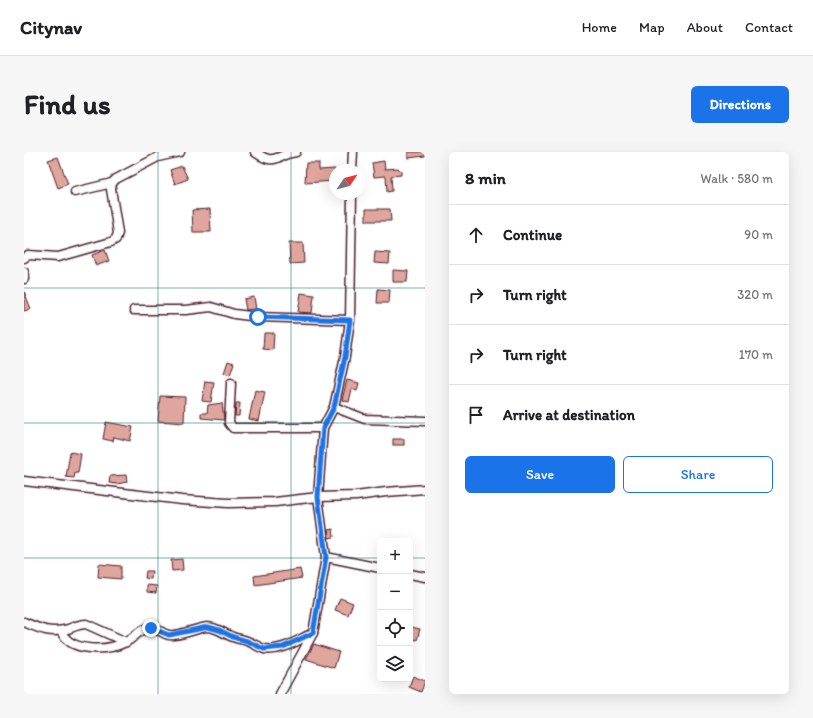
<!DOCTYPE html>
<html lang="en">
<head>
<meta charset="utf-8">
<style>
  :root { --surface:#fff; --page:#f6f6f6; --text:#202124; --muted:#757577; --line:#e0e0e0; --accent:#1a73e8 }
  body { margin:0; font-family:Itim,sans-serif; background:var(--page); color:var(--text) }
  .controls { position:absolute; right:12px; bottom:12px; display:grid; overflow:hidden; border-radius:6px; box-shadow:0 4px 16px #0002 }
  .controls button { width:36px; height:36px; display:grid; place-items:center; padding:0; border:0; border-bottom:1px solid var(--line); background:var(--surface); color:var(--text); font:20px sans-serif }
  .compass { position:absolute; left:305px; top:12px; width:36px; height:36px; border-radius:50%; background:var(--surface); box-shadow:0 4px 16px #0002; rotate:55deg }
  .stop { position:absolute; width:12px; height:12px; margin:-9px; border:3px solid #1a73e8; border-radius:50%; background:#fff }
  .stop.end { background:#1a73e8; border-color:#fff; box-shadow:0 1px 4px #0008 }
  .list { margin:0; padding:0; list-style:none }
  h2 { display:flex; justify-content:space-between; align-items:center; height:52px; margin:0; padding:0 16px; font-size:17px }
  h2 small { font-size:13px; font-weight:400; color:var(--muted) }
  .list li { display:grid; grid-template-columns:26px 1fr auto; gap:12px; align-items:center; box-sizing:border-box; height:60px; padding:0 16px; border-top:1px solid var(--line) }
  .list b { display:block; font-size:15px; white-space:nowrap }
  .list em { font-size:13px; font-style:normal; color:var(--muted) }
  .actions { display:flex; gap:8px; padding:12px 16px }
  .actions a { flex:1; padding:9px 0; border:1px solid var(--accent); border-radius:6px; text-align:center; font-size:14px; color:var(--accent) }
  .actions .main { background:var(--accent); color:#fff }
  .icon { flex:none; width:22px; height:22px; fill:none; stroke:currentColor; stroke-width:2; stroke-linecap:round; stroke-linejoin:round }
  .map { position:relative; flex:none; width:401px; height:542px; overflow:hidden; border-radius:6px }
  header { display:flex; align-items:center; gap:24px; box-sizing:border-box; height:56px; padding:0 20px; background:var(--surface); border-bottom:1px solid var(--line) }
  header strong { font-size:19px }
  nav { display:flex; gap:22px; margin-inline-start:auto; font-size:14px }
  .intro { display:flex; align-items:center; justify-content:space-between; box-sizing:border-box; height:96px; padding:0 24px }
  h1 { margin:0; font-size:28px }
  .button { padding:10px 18px; border-radius:6px; background:var(--accent); color:#fff; font-size:14px; font-weight:700 }
  main { display:flex; gap:24px; padding:0 24px }
  aside { flex:1; background:var(--surface); border-radius:6px; box-shadow:0 4px 16px #0002 }
  .map>svg:first-child { display:block }
  .building { fill:#e0a69e; stroke:#4a1f2b }
  .lines { fill:none; stroke-linecap:round; stroke-linejoin:round }
  .minor-casing { stroke:#4a1f2b; stroke-width:11 }
  .minor { stroke:#fff; stroke-width:8 }
  .route { stroke:#1a73e8; stroke-width:5 }
  .grid { fill:none; stroke:#0f766e; stroke-width:1; stroke-opacity:0.55 }
</style>
</head>
<body>
<header>
<strong>Citynav</strong>
<nav><a>Home</a><a>Map</a><a>About</a><a>Contact</a></nav>
</header>
<div class="intro"><h1>Find us</h1><a class="button">Directions</a></div>
<main>
<div class="map">
<svg width="401" height="542" viewBox="0 0 401 542">
  <rect width="100%" height="100%" fill="#fff"/>
  <filter id="ink" filterUnits="userSpaceOnUse"><feTurbulence type="fractalNoise" baseFrequency=".025" numOctaves="2"/><feDisplacementMap in="SourceGraphic" scale="8" xChannelSelector="R" yChannelSelector="G"/><feConvolveMatrix kernelMatrix="1 2 1 2 8 2 1 2 1" color-interpolation-filters="sRGB"/></filter>
  <g filter="url(#ink)">
    <g class="building">
      <path d="M384,0h17v4l-17,2z"/>
      <path d="M34,5l10,27 -10,4 -10,-28z"/>
      <path d="M360,9l1,8 13,-1 3,3v4l-10,1 1,15 -5,1 -1,-16 -12,1 -2,-14z"/>
      <path d="M282,11h13v7l16,-1v12l-30,2z"/>
      <path d="M158,14l6,13 -13,5 -5,-14z"/>
      <path d="M186,57l1,23h-18l-1,-22z"/>
      <path d="M342,57h24l1,12h-25z"/>
      <path d="M265,91h14l1,20 -14,1z"/>
      <path d="M81,98l4,11 -13,5 -4,-11z"/>
      <path d="M351,100l15,1 -1,11 -15,-1z"/>
      <path d="M369,118l15,1 -1,11h-14z"/>
      <path d="M354,137l12,1 -1,13h-12z"/>
      <path d="M0,139l7,18 -7,2z"/>
      <path d="M277,141l13,2 -2,18 -14,-1z"/>
      <path d="M230,145l2,12 -10,1 -2,-11z"/>
      <path d="M240,181h10l-1,17 -10,-1z"/>
      <path d="M204,209l6,2 -4,12 -6,-2z"/>
      <path d="M323,228l12,3 -2,8 -5,-2 -3,13 -7,-2z"/>
      <path d="M181,229l9,1 -3,20 -9,-1z"/>
      <path d="M231,238l10,2 -6,29 -10,-2z"/>
      <path d="M136,244l25,1 -1,26 -26,-2z"/>
      <path d="M198,251l2,17 -23,-2v-5h6l1,-8z"/>
      <path d="M212,251h4l-1,13h-4z"/>
      <path d="M82,270l27,5 -3,14 -16,-4 -1,4 -10,-2z"/>
      <rect x="369" y="287" width="11" height="6"/>
      <path d="M46,300l11,2 -3,19h-3l-1,5 -8,-1z"/>
      <path d="M102,323l1,7 -10,2 -8,-1 1,-7z"/>
      <path d="M309,377l1,8 -5,1 -1,-8z"/>
      <path d="M158,407l1,11 -11,1 -1,-11z"/>
      <path d="M75,412l22,2v13l-23,-2z"/>
      <path d="M276,417l2,9 -47,7 -1,-9z"/>
      <path d="M122,419h6l-1,8 -6,-1z"/>
      <path d="M123,433l10,1 -1,7 -9,-1z"/>
      <path d="M316,446l13,5 -5,12 -13,-5z"/>
      <path d="M387,475l9,2 -3,11 -7,-2z"/>
      <path d="M290,492l25,8 -5,16 -28,-9z"/>
      <path d="M389,524l12,5 -4,11 -12,-5z"/>
    </g>
    <g class="lines">
      <g class="minor-casing">
        <g id="minor">
          <path d="M231,0c21,15 19,3 41,0"/>
          <path d="M328,18l1,-18"/>
          <path d="M51,40l37,-9"/>
          <path d="M0,106l4,-3 30,2 53,-15 5,-3 2,-6 -7,-44 1,-6 4,-4 42,-22 22,-5"/>
          <path d="M0,120v7"/>
          <path d="M110,158h52l25,-3 23,7 24,3 92,3"/>
          <path d="M207,231l-2,40 4,5h90"/>
          <path d="M310,255l31,12 60,2"/>
          <path d="M0,329l158,19 46,3 47,-1 43,-5 38,-1 30,-4 39,-3"/>
          <path d="M302,405l54,11"/>
          <path d="M386,422l15,3"/>
          <path d="M0,470c16,7 27,12 44,7 6,-2 11,-5 18,-5l40,18"/>
          <path d="M37,479c9,22 47,20 65,11 8,-4 15,-14 23,-14 8,-1 13,6 20,7 8,2 28,-7 38,-8 10,0 17,7 26,10 4,2 10,2 14,4 6,2 11,6 17,8 17,3 34,-9 49,-16"/>
          <path d="M256,542l33,-61 13,-76 -8,-60 5,-69 11,-21 11,-50 5,-37 2,-126"/>
        </g>
      </g>
      <use href="#minor" class="minor"/>
    </g>
  </g>
  <g class="lines" filter="url(#ink)">
    <path class="route" d="M127,476l18,7 39,-8 11,3 14,7 14,4 17,8 19,-2 30,-14 13,-76 -8,-60 5,-69 11,-21 11,-50 5,-37 -92,-3"/>
  </g>
  <path class="grid" d="M134,0v542M267,0v542M0,136h401M0,271h401M0,406h356M386,406h15"/>
</svg>
<div class="controls">
<button>+</button>
<button>−</button>
<button><svg class="icon" aria-label="locate" viewBox="0 0 24 24"><circle cx="12" cy="12" r="6"/><path d="M12 2v4M12 18v4M2 12h4M18 12h4"/></svg></button>
<button><svg class="icon" aria-label="layers" viewBox="0 0 24 24"><path d="M12 4l9 5-9 5-9-5zM3 14l9 5 9-5"/></svg></button>
</div>
<svg class="compass" viewBox="-18 -18 36 36"><path d="M0-13l5 13h-10z" fill="#e53935"/><path d="M0 13l5-13h-10z" fill="#757577"/></svg>
<div class="stop" style="left:234px;top:165px"></div>
<div class="stop end" style="left:127px;top:476px"></div>
</div>
<aside>
<h2>8 min<small>Walk · 580 m</small></h2>
<ul class="list">
<li><svg class="icon" aria-label="ahead" viewBox="0 0 24 24"><path d="M12 20V5M6 11l6-6 6 6"/></svg><div><b>Continue</b></div><em>90 m</em></li>
<li><svg class="icon" aria-label="right" viewBox="0 0 24 24"><path d="M7 20v-9h11M14 6l5 5-5 5"/></svg><div><b>Turn right</b></div><em>320 m</em></li>
<li><svg class="icon" aria-label="right" viewBox="0 0 24 24"><path d="M7 20v-9h11M14 6l5 5-5 5"/></svg><div><b>Turn right</b></div><em>170 m</em></li>
<li><svg class="icon" aria-label="arrive" viewBox="0 0 24 24"><path d="M6 21V4h12l-3 4 3 4H6"/></svg><div><b>Arrive at destination</b></div></li>
</ul>
<div class="actions"><a class="main">Save</a><a>Share</a></div>
</aside>
</main>
</body>
</html>
